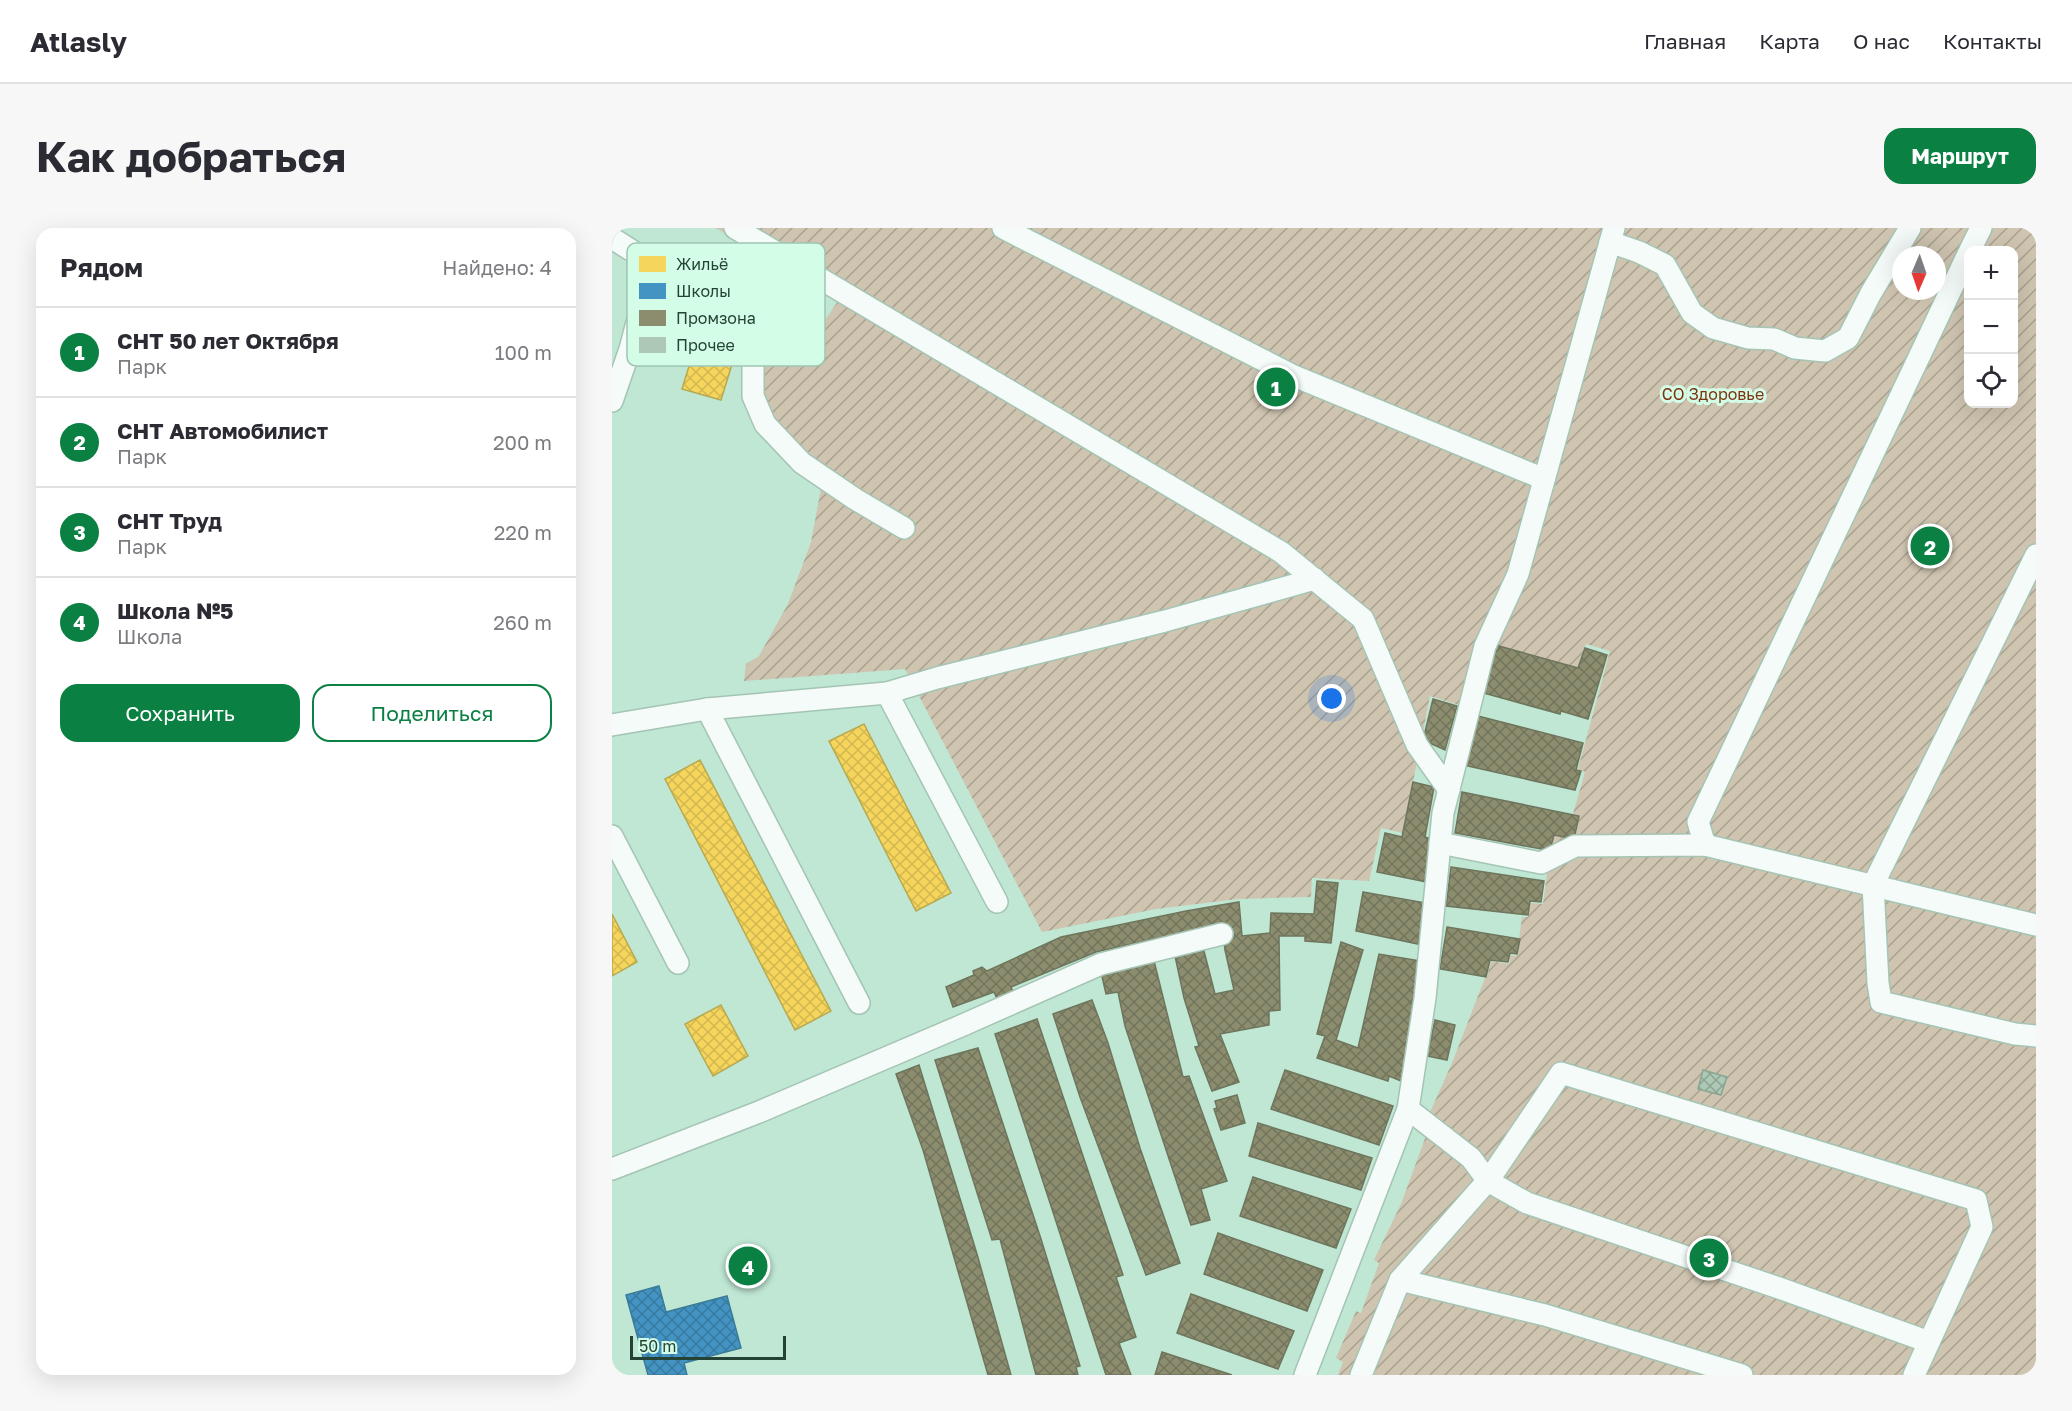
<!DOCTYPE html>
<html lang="ru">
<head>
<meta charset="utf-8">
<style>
  :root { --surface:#fff; --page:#f7f7f7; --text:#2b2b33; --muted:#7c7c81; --line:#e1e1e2; --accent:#0b8043 }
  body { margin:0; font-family:"Golos Text",sans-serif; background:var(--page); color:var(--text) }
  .controls { position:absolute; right:18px; top:18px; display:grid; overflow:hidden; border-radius:12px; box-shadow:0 6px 24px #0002 }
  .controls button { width:54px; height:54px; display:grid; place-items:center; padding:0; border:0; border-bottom:2px solid var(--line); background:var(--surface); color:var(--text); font:30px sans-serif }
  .compass { position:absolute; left:1280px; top:18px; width:54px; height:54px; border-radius:50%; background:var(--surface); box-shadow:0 6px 24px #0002; rotate:182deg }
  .scale { position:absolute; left:18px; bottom:15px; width:156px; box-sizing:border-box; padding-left:6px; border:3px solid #254335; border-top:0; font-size:16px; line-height:21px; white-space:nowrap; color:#254335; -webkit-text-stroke:4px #d3fde7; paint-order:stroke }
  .you { position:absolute; left:720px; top:471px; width:21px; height:21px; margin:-15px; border:4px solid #fff; border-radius:50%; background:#1a73e8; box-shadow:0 0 0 9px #1a73e833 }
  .badge { display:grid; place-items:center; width:39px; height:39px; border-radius:50%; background:var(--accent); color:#fff; font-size:20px; font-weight:700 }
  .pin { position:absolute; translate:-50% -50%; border:3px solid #fff; box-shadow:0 2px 6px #0006 }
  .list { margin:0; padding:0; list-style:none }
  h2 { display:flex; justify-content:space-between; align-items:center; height:78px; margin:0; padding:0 24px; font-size:26px }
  h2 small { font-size:20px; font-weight:400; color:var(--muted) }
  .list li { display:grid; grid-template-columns:39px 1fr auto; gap:18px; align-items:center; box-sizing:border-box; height:90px; padding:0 24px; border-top:2px solid var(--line) }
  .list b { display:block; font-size:22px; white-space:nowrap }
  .list p { margin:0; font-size:20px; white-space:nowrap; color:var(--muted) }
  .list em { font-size:20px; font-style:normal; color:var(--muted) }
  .actions { display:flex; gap:12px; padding:18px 24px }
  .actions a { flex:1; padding:14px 0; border:2px solid var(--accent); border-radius:18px; text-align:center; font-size:21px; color:var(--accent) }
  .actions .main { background:var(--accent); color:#fff }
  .icon { flex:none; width:33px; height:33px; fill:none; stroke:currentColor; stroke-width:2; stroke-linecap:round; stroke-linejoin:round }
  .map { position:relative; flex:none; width:1424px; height:1147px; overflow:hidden; border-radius:18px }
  header { display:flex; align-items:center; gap:36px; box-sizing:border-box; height:84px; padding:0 30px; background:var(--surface); border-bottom:2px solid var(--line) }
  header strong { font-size:28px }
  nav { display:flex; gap:33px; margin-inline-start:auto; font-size:21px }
  .intro { display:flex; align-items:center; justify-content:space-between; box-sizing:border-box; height:144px; padding:0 36px }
  h1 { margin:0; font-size:42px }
  .button { padding:15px 27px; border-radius:18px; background:var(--accent); color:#fff; font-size:21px; font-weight:700 }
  main { display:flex; gap:36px; padding:0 36px }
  aside { flex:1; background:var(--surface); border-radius:18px; box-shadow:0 6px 24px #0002 }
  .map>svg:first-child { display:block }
  .garden { fill:url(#garden-furrows); fill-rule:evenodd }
  .homes { fill:url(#homes-cross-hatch); stroke:#b7a950; stroke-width:1.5 }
  .schools { fill:url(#schools-cross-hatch); stroke:#3a7b98; stroke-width:1.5 }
  .industry { fill:url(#industry-cross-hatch); stroke:#6d765d; stroke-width:1.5 }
  .building { fill:url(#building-cross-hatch); stroke:#8ba593; stroke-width:1.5 }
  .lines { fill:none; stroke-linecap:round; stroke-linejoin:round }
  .minor-casing { stroke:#a4c4b4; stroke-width:24 }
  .minor { stroke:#f5fbf8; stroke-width:21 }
  .labels { text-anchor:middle; stroke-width:6; stroke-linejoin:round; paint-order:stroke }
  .park-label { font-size:16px; fill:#7e3210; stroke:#d3fde7 }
  .key { fill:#d3fde7; stroke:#9fc5b2; stroke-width:1.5 }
  .key-label { font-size:16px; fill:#254335 }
</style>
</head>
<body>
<header>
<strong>Atlasly</strong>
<nav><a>Главная</a><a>Карта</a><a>О нас</a><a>Контакты</a></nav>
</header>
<div class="intro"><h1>Как добраться</h1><a class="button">Маршрут</a></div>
<main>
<aside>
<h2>Рядом<small>Найдено: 4</small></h2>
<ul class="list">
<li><span class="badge">1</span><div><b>СНТ 50 лет Октября</b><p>Парк</p></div><em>100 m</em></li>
<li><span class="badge">2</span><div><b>СНТ Автомобилист</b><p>Парк</p></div><em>200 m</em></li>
<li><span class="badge">3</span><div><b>СНТ Труд</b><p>Парк</p></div><em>220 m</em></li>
<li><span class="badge">4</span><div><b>Школа №5</b><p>Школа</p></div><em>260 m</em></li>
</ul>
<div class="actions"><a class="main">Сохранить</a><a>Поделиться</a></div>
</aside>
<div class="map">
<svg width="1424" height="1147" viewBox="0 0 1424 1147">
  <defs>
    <pattern id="garden-furrows" width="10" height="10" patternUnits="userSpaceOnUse" patternTransform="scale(1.5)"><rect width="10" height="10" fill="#cfc4b0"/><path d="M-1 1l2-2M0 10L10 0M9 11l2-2" fill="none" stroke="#a8a190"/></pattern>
    <pattern id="homes-cross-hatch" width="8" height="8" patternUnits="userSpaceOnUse" patternTransform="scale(1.5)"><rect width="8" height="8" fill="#f6d55c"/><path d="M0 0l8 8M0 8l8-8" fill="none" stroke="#d3b851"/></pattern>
    <pattern id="schools-cross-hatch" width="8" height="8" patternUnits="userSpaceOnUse" patternTransform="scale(1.5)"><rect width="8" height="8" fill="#4393c3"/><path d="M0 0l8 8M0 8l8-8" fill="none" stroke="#387a9f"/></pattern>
    <pattern id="industry-cross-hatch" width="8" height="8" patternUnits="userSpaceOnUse" patternTransform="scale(1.5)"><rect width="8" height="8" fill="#8c8c6e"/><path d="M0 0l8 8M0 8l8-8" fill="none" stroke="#72745b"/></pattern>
    <pattern id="building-cross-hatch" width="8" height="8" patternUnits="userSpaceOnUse" patternTransform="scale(1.5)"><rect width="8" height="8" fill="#adc8b5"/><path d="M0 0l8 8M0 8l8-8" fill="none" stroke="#8da494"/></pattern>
  </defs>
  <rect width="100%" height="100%" fill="#bfe7d3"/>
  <path class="garden" d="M104,0h1320v1147h-698l5,-13 -7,-4 20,-47 5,2 18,-50 -5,-3 27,-56 30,-82 -4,-3 25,-56 33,-85 2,-1 4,-16 18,3 2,-9 5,1 1,-2 5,-37h6l2,-14 13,1 7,-54 4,-15 21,4 4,-23 -6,-2 12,-42 -7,-3 32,-118 -24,-7 -8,24 -85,-24 -18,66 -45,-14 -27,137 -22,-5 -12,53 -57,-3 -1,19 -73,2 -82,10 -114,23 -137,-263 -161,12 2,-17 13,-8 29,-52 23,-62 12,-64 -11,-23 -54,-40 -2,-57 20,-70 49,32 13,-19zM1356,22h46v154h-46zM1289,27h36v36h-36z"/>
  <g class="homes">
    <path d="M93,125l28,8 -12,39 -39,-11 8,-26 12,3z"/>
    <path d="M252,496l87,169 -35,18 -87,-170z"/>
    <path d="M88,532l131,251 -36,19 -130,-251z"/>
    <path d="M0,686l25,48 -25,14z"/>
    <path d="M109,777l27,51 -35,20 -28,-52z"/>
  </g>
  <path class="schools" d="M47,1058l7,26 61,-16 14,52 -57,15 3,12h-39l-22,-80z"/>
  <g class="industry">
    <path d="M880,416l86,24 7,-20 22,7 -19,64 -27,-8 -1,3 -80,-22z"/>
    <path d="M821,471l24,7 -12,44 -22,-10z"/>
    <path d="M862,487l109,28 -7,27 5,1 -6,19 -112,-25z"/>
    <path d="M801,554l21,5 -9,50 10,3 -8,42 -50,-10 8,-39 17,4z"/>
    <path d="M850,564l117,24 -5,23 -20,-4 -4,15h-3l-92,-17z"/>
    <path d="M839,639l93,14 -3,21 -11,-1 -2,14 -82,-9z"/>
    <path d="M705,653l21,2 -7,60 -26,-2v-5h-26l1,74 -11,1v14l-49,9 19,48 -27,9 -17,-44 4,-1 -15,-48 -9,-42 29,-5 11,43 19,-4 -9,-40 -3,-26 -126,28 -85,35 3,7 -16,7 -4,-9 -41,15 -7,-20 28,-12 -1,-4 9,-4 5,4 74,-34 125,-26 53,-9 3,34 28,-3 1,-20 43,1z"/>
    <path d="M751,664l63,11 -8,41 -62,-13z"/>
    <path d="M835,699l73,12 -3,15 -7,-1 -2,9 -18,-2 -4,17 -46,-8z"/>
    <path d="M729,714l22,8 -27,90 22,8 21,-94 42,7 -11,87 -9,33 -12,-5 -1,5 -71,-23 8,-22 -8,-2z"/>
    <path d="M542,733l29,116 6,-1 38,105 -26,8 9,31 -19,5 -66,-199 -7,-34 -12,2 -5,-22z"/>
    <path d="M480,772l16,43 32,105 40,115 -34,12 -66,-178 -27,-83z"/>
    <path d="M425,791l86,256 -7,2 20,60 -17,6 12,32h-25l-111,-341z"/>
    <path d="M823,792l20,5 -8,35 -20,-4z"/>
    <path d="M366,820l63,191 39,127 -4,1 2,8h-42l-36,-136 -8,1 -57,-180z"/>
    <path d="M307,837l58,189 34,121h-23l-65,-225 -27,-76z"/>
    <path d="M673,842l108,36 -14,39 -108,-36z"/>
    <path d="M625,867l8,28 -24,7 -7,-21 3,-1 -2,-7z"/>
    <path d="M646,895l114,35 -11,32 -112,-34z"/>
    <path d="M641,949l98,32 -15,39 -96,-32z"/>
    <path d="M606,1005l105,37 -16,41 -103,-37z"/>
    <path d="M579,1066l103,37 -16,38 -101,-36z"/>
    <path d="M550,1124l70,23h-77z"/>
  </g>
  <path class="building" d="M1091,842l24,7 -6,18 -23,-6z"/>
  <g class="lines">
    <g class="minor-casing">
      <g id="minor">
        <path d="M123,0l546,324 82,67 54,126 32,45"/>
        <path d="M391,0l291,148 250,103"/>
        <path d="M0,10l25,16 9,12 -2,30 -14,53 -18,52"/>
        <path d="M998,14l29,10 26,13 27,48 21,15 35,10 26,1 21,9 30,3 23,-13 23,-45 39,-65"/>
        <path d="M1358,22l11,-22"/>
        <path d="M169,28l-16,34 -12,56v50l12,28 37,39 53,36 49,29"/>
        <path d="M1424,327l-163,330 5,98 3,19 134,32 21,2"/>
        <path d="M275,465l50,-15 228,-57 150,-42"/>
        <path d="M95,481l152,294"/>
        <path d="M0,497l95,-16 180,-16 110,209"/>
        <path d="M0,608l66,127"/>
        <path d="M828,615l101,20 34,-17 130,-1 331,80"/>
        <path d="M1093,617l-7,-23 270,-568"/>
        <path d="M796,881l63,49 17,23 39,22 252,85 150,54"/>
        <path d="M0,941l147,-57 204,-87 138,-61 121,-30"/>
        <path d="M788,1052l145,35 197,60"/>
        <path d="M693,1147l103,-266 17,-111 18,-185 42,-167 33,-72 96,-346"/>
        <path d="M749,1147l39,-95 90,-102 71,-105 415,127 6,27 -68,148"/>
      </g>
    </g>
    <use href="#minor" class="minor"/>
  </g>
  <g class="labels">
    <g class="park-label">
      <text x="1101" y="172">СО Здоровье</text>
    </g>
  </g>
  <rect x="15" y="15" width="198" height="123" rx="9" class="key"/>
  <rect x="27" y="28" width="27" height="16" fill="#f6d55c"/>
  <rect x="27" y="55" width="27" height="16" fill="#4393c3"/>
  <rect x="27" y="82" width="27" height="16" fill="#8c8c6e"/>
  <rect x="27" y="109" width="27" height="16" fill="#adc8b5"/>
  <g class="key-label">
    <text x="64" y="42">Жильё</text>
    <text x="64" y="69">Школы</text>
    <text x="64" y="96">Промзона</text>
    <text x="64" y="123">Прочее</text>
  </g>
</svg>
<div class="controls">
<button>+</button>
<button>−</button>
<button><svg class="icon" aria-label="locate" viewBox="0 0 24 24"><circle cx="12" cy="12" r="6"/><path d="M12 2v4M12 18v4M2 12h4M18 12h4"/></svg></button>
</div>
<svg class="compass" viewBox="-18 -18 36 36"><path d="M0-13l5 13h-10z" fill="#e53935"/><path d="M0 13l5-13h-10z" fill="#7c7c81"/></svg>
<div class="scale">50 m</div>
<div class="you"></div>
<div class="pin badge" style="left:664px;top:159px">1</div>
<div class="pin badge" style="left:1318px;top:318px">2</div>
<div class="pin badge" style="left:1097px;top:1030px">3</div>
<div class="pin badge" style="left:136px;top:1038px">4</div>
</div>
</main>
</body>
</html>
